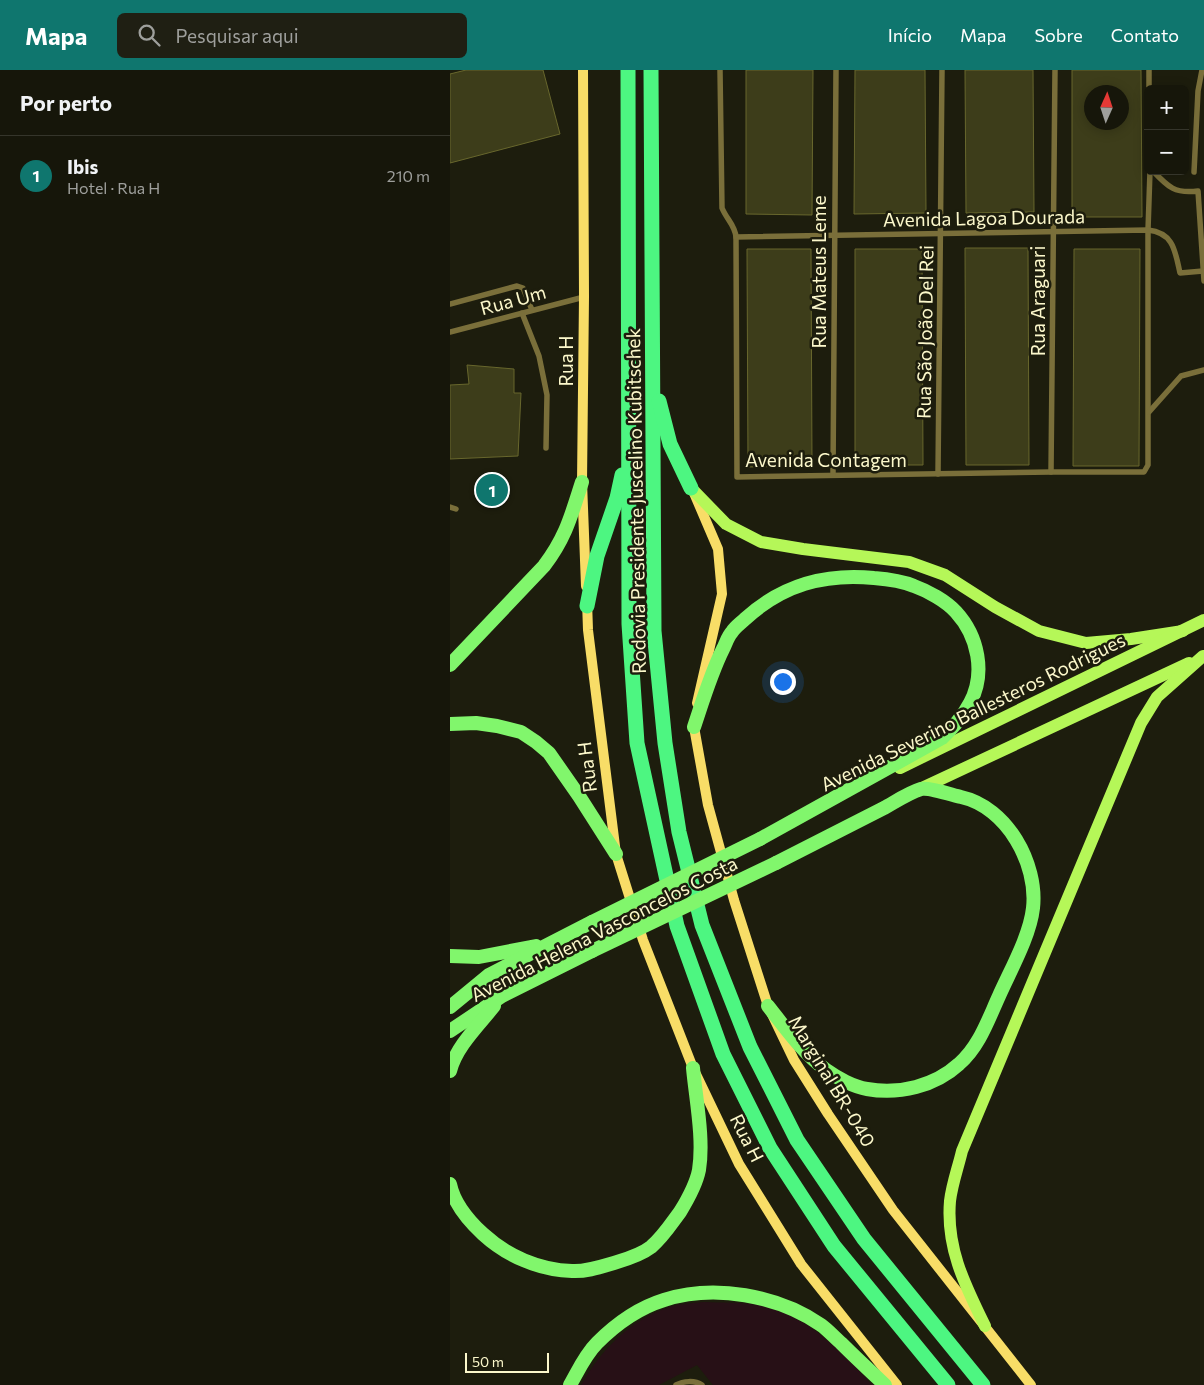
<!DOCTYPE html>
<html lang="pt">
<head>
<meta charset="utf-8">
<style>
  :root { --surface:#16160a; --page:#1f1f13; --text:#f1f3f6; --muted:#9e9f9c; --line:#35352b; --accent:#0f766e }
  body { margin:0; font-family:Commissioner,sans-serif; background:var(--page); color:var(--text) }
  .controls { position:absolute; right:15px; top:15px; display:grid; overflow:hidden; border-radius:8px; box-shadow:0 2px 12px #0003 }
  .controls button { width:45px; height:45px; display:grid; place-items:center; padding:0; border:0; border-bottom:1px solid var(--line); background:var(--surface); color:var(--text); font:25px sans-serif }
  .compass { position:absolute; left:634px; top:15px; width:45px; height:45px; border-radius:50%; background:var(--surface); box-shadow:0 2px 12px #0003; rotate:3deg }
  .scale { position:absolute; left:15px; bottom:12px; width:84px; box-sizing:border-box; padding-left:5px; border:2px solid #fcf8cb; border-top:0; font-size:14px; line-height:18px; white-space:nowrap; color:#fcf8cb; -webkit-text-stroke:4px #1d1d0d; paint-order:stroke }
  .you { position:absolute; left:332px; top:611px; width:18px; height:18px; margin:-12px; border:4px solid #fff; border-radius:50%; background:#1a73e8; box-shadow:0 0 0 8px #1a73e833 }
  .badge { display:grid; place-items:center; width:32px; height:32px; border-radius:50%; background:var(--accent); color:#fff; font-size:16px; font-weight:700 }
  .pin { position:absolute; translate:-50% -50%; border:2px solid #fff; box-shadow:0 1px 5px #0006 }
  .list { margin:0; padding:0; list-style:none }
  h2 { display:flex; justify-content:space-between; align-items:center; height:65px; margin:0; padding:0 20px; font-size:21px }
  h2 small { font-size:16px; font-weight:400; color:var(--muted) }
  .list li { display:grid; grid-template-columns:32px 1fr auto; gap:15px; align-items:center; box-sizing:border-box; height:80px; padding:0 20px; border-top:1px solid var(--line) }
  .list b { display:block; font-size:19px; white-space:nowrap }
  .list p { margin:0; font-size:16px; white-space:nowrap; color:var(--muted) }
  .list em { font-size:16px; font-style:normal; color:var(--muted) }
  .icon { flex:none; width:28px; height:28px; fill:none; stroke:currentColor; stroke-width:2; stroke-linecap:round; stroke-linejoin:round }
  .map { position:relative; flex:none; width:754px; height:1315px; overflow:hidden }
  header { display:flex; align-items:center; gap:30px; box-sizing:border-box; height:70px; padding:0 25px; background:var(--accent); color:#fff }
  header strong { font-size:24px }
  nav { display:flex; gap:28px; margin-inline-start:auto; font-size:18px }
  .search { width:350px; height:45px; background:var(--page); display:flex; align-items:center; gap:12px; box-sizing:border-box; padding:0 18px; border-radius:8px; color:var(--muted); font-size:19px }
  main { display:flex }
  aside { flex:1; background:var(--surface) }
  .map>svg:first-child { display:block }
  .green { fill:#271016 }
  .building { fill:#3d3d1a; stroke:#68672d; fill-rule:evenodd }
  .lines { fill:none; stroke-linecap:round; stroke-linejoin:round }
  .service { stroke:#7a6f3a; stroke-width:5.5 }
  .secondary { stroke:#f8dd67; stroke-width:10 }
  .primary { stroke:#b5f758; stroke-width:12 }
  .trunk { stroke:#81f66c; stroke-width:14 }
  .motorway { stroke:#4df681; stroke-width:15 }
  .trunk-bridge { stroke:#81f66c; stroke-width:14 }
  .labels { text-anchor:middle; stroke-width:5; stroke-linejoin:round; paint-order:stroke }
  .street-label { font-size:19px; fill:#fcf8cb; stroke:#1d1d0d }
</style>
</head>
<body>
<header>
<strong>Mapa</strong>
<div class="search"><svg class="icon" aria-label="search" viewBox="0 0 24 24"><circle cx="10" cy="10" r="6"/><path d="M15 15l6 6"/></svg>Pesquisar aqui</div>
<nav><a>Início</a><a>Mapa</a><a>Sobre</a><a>Contato</a></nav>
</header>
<main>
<aside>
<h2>Por perto<small></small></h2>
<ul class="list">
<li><span class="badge">1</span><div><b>Ibis</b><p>Hotel · Rua H</p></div><em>210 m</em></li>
</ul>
</aside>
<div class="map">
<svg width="754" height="1315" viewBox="0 0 754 1315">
  <rect width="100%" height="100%" fill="#1d1d0d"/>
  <path class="green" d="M254,1232c17,1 36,0 54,3 48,9 83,45 114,80h-159l-16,-20 -38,20h-78c20,-35 49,-65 88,-78 11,-3 24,-4 35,-5z"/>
  <g class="building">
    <path d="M16,0h77l17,64 -110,29v-89z"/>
    <path d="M296,0h67l-1,145 -66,-1z"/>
    <path d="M405,0h70l1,143 -72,1z"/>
    <path d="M515,0h68l1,142 -68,1z"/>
    <path d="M622,0h69l1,147h-70zM642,22h30v30h-30z"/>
    <path d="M515,178h63l1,217h-63z"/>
    <path d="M297,179h64l1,217 -64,1z"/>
    <path d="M405,179h67l1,216h-68z"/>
    <path d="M624,179h66l-1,217h-66z"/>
    <path d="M17,295l47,4v24h7l-3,63 -68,3v-74l19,-1z"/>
  </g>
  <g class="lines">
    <g class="service">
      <path d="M270,0l2,138c5,12 13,17 14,29l1,240 314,-5h93l4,-7v-235l2,-59"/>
      <path d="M699,0v19"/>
      <path d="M703,101c15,16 22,23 45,20l6,90"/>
      <path d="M744,102l4,-81 4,-21"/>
      <path d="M286,167l412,-7c26,3 27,21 32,43l23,-2"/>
      <path d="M0,234l67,-18 6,2 9,22"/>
      <path d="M72,243l17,43 8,39 -1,53"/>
      <path d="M0,262l134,-35"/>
      <path d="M699,342l32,-36 23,-6"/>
      <path d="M601,402l4,-402"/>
      <path d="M383,404l3,-404"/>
      <path d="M488,404l4,-404"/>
      <path d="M0,437l6,2"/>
      <path d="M226,1315c7,-4 19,-5 26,0"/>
    </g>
    <g class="secondary">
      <path d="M133,0l1,227 -2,185 4,104"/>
      <path d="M244,423l24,56 4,45 -25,109"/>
      <path d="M137,531l1,29 28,224 27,86 50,128 46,96 62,100 96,121"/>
      <path d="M245,650l-1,7 14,78 26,95 34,106 26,54 34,54 65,96 138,175"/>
    </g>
    <g class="primary">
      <path d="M241,418l35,36 35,18 42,7 106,13 36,13 50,32 44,24 47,12 45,-4 52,-8"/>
      <path d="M450,698l304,-148"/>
      <path d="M472,718l267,-125"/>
      <path d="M535,1256c-20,-41 -39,-78 -35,-125 2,-17 8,-33 12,-50l179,-428 16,-26 46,-41"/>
    </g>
    <g class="trunk">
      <path d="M0,595l94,-99c22,-29 27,-50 38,-84"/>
      <path d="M0,654l26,-1 21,3 24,6 15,10 13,11 30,43 37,58"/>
      <path d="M244,657c9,-27 17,-54 29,-78 3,-6 5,-13 9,-17 3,-5 9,-9 13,-13 37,-34 79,-46 129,-41 13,1 28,3 40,8 14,5 32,15 42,26 22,24 30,61 14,91 -7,14 -17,24 -28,35l-182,101"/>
      <path d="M0,886l29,1 57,-11"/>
      <path d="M318,936c18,23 35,47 58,64 11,8 28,17 41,19 32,6 68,-3 92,-25 20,-17 29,-44 40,-68 11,-25 31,-60 34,-88 5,-44 -26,-101 -72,-111 -9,-2 -32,-10 -40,-8 -13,4 -26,13 -37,19 -36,18 -72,37 -108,55"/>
      <path d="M0,937l39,-32 103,-53"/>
      <path d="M0,961l52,-35 90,-45"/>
      <path d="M0,1001c6,-24 28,-45 44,-65"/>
      <path d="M0,1114c4,20 19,37 33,50 24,22 56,36 89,37 15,1 31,-5 45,-9 10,-3 25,-8 34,-15 12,-10 20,-23 29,-35 8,-13 16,-27 19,-42 5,-31 -3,-70 -6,-102"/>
      <path d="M120,1315c8,-14 15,-30 27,-42 18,-18 41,-35 67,-43 50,-16 114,-5 157,25 7,5 13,12 20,18 14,14 29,28 44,42"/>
    </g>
    <g class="motorway">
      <path d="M178,0l1,554 8,119 40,183 46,128 47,94 64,98 114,139"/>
      <path d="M201,0l3,561 11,112 14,89 23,93 48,122 47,93 67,99 119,146"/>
      <path d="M209,331l11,43 21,44"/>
      <path d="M137,536l10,-50 20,-58 5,-23"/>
    </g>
    <g class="trunk-bridge">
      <path d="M142,852l168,-83"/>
      <path d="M142,881l184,-88"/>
    </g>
  </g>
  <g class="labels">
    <g class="street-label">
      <text transform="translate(534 148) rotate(-1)" y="7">Avenida Lagoa Dourada</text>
      <text transform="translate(369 202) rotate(-90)" y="7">Rua Mateus Leme</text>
      <text transform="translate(63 230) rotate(-15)" y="7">Rua Um</text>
      <text transform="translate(588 231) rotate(-90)" y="7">Rua Araguari</text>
      <text transform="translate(475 262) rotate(-89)" y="7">Rua São João Del Rei</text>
      <text transform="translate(116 291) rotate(-90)" y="7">Rua H</text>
      <text x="376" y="397">Avenida Contagem</text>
      <text transform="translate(186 431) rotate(-91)" y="7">Rodovia Presidente Juscelino Kubitschek</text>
      <text transform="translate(523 642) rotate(-26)" y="7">Avenida Severino Ballesteros Rodrigues</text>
      <text transform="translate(137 697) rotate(-97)" y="7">Rua H</text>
      <text transform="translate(154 859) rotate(-27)" y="7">Avenida Helena Vasconcelos Costa</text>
      <text transform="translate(382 1011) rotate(59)" y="7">Marginal BR-040</text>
      <text transform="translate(297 1068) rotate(63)" y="7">Rua H</text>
    </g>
  </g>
</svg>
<div class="controls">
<button>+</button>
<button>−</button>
</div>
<svg class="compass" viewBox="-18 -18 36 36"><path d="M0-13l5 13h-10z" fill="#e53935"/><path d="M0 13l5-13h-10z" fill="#9e9f9c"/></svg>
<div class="scale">50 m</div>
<div class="you"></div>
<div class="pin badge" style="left:42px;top:420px">1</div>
</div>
</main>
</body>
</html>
